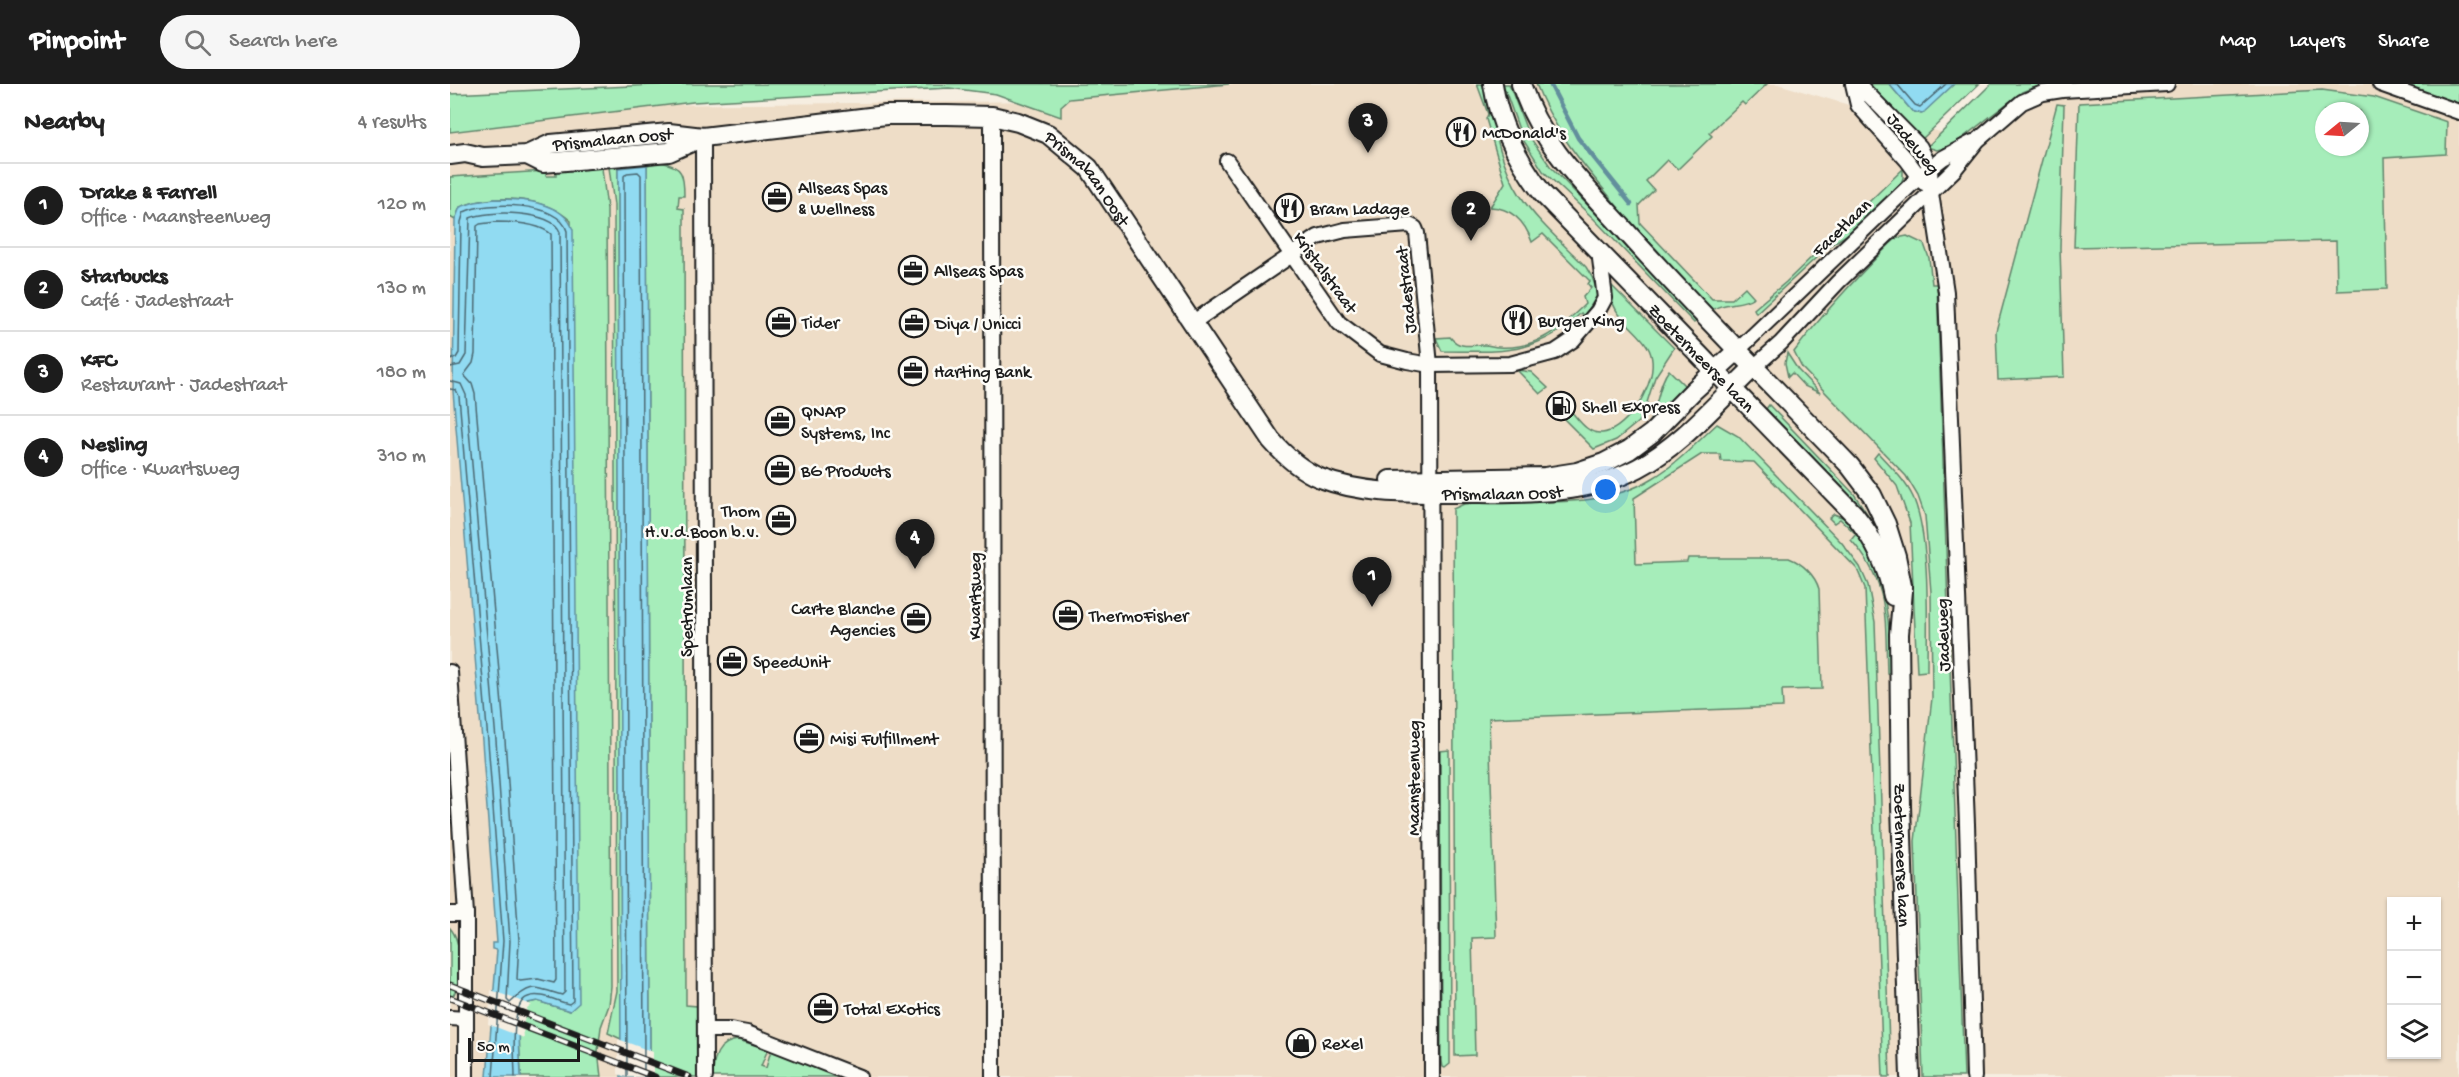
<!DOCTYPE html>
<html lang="en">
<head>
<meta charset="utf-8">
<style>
  :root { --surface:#fff; --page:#f6f6f6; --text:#222; --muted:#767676; --line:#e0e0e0; --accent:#1c1c1c }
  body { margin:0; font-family:"Gochi Hand",sans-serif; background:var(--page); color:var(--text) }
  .controls { position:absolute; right:18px; bottom:18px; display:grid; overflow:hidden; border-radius:0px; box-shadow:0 2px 4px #0004 }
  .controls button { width:54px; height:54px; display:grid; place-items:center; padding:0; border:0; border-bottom:2px solid var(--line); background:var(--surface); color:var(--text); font:30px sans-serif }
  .compass { position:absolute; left:1865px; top:18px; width:54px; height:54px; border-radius:50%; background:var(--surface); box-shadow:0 2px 4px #0004; rotate:252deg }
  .scale { position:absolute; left:18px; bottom:15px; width:112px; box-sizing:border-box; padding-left:6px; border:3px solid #1c1c1c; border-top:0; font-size:16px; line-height:21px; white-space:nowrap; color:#1c1c1c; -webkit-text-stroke:4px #fdfcf7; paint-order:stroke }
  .you { position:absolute; left:1156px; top:406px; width:21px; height:21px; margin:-15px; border:4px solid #fff; border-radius:50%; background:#1a73e8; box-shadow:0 0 0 9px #1a73e833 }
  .badge { display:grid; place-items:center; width:39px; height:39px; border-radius:50%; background:var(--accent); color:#fff; font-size:20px; font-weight:700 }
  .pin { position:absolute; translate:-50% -50px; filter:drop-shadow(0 2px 3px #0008) }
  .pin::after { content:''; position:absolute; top:32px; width:21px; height:18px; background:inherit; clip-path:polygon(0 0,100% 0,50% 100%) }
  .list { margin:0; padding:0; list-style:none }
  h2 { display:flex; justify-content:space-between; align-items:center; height:78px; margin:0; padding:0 24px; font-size:26px }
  h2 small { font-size:20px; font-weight:400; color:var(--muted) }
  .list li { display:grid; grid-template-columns:39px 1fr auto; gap:18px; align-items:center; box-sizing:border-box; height:84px; padding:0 24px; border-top:2px solid var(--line) }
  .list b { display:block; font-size:22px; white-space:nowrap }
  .list p { margin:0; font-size:20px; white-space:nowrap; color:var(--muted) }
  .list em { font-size:20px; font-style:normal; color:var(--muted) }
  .icon { flex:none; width:33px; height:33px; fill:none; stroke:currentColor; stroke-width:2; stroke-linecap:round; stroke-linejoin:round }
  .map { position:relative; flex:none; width:2009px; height:993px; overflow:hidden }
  header { display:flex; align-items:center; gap:36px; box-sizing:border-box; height:84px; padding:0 30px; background:var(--accent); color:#fff }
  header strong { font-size:28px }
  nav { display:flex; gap:33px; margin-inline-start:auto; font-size:21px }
  .search { width:420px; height:54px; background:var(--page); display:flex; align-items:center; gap:15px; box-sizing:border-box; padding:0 21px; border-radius:33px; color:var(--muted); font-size:22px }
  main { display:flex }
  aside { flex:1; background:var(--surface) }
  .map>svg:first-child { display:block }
  .built { fill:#eeddc7; fill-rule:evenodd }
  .green { fill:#a6edba; stroke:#61846b; stroke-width:1.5; fill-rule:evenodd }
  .water { fill:#91dbf2; stroke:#628f9c; stroke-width:1.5 }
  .pier { fill:#f6eee1 }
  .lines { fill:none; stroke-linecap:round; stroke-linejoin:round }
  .shore { stroke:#4b6872; stroke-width:1.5 }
  .stream { stroke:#628f9c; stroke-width:4.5 }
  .street-casing { stroke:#1c1c1c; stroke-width:18 }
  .secondary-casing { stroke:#1c1c1c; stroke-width:22 }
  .street { stroke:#fdfcf7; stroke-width:14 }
  .secondary { stroke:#fdfcf7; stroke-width:18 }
  .rail-casing { stroke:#1c1c1c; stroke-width:7 }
  .rail { stroke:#fdfcf7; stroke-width:4.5; stroke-dasharray:14; stroke-linecap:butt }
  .labels { text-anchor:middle; stroke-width:5; stroke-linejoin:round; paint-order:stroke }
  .poi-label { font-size:18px; fill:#1c1c1c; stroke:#fdfcf7; text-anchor:start }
  .street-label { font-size:18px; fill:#1c1c1c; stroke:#fdfcf7 }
</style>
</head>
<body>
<header>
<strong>Pinpoint</strong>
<div class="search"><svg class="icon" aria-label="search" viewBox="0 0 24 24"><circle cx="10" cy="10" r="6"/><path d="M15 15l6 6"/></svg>Search here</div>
<nav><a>Map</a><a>Layers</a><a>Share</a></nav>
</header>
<main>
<aside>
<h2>Nearby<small>4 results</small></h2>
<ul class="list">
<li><span class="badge">1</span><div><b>Drake &amp; Farrell</b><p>Office · Maansteenweg</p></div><em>120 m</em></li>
<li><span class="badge">2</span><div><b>Starbucks</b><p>Café · Jadestraat</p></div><em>130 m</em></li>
<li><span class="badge">3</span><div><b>KFC</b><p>Restaurant · Jadestraat</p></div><em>180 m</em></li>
<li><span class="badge">4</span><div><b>Nesling</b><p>Office · Kwartsweg</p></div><em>310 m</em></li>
</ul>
</aside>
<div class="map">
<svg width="2009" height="993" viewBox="0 0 2009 993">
  <rect width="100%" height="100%" fill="#f6eee1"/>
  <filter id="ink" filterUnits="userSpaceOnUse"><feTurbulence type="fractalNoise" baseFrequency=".0167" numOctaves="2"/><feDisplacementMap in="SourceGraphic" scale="12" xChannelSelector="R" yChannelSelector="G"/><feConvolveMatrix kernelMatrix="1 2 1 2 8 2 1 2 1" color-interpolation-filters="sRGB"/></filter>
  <g filter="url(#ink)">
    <path class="built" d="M666,0h662l172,51 60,-51h427l22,8v985h-2009v-970l597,-6zM1874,27h36v36h-36zM1942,818h44v152h-44z"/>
    <g class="green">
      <path d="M227,0h552l-160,15 -8,7v11l-65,-23 -47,-6 -256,14 -243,30v-38z"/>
      <path d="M1027,0h8c8,37 14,78 35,111 17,27 44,49 66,72l6,10 6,17 -14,23 -3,-4c-45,44 -82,38 -139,38l-6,-13 14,-1c9,12 21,8 34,8 6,0 9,2 14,2 36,3 59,-16 83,-39l4,-4 -2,-7 8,-9 -3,-4 2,-3 -47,-47 -11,8c-7,-20 -19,-34 -42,-35l15,-24 -19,-64 2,-5z"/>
      <path d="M1053,0h6l20,52 21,30 148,154 -4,3 -100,-104 -51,-48 -21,-33z"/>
      <path d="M1086,0h231l-22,21 -3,-3 -33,31 3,3 -34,33 -11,-9 -21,21 8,9 -15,15 1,18 72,76h20l13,-12 9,10c-13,9 -29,4 -42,13 -38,-37 -74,-77 -107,-119 -29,-35 -52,-64 -69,-107z"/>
      <path d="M1418,0h21l23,27 9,3 33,-30h25l-59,57z"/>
      <path d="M1541,0h63l-22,4 -10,4 -70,54 -15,4 -10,-3z"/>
      <path d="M1951,0h58v20z"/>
      <path d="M1872,6l52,7 73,25 -1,32 -62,4 3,131 -50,2 -1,-50 -262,6 5,-144zM1874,27h36v36h-36z"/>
      <path d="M1607,20l7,1 -4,143 4,129 -66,3 -2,-49z"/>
      <path d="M210,78c23,4 24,13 24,34h-5l-1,12 6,1 2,796 11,1v71h-47l-3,-912z"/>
      <path d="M159,83l9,1 3,871 -13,-6 9,-42 -3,-786z"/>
      <path d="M152,84l5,41 4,777 -2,19 -8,22 -3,24 3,26h-80c0,-21 -7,-57 7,-74l9,-2 33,10 1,-790c-28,-26 -78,-27 -111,-14l-5,13 -5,-3v-40l96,-6v5h10v-5z"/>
      <path d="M1453,85v9l-3,8 -46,44 -25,16 -73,67 -2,-4 32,-27z"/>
      <path d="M1457,152l17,8 5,14 3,26h5l27,793h-41l-8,-236 17,-143 -1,-106 -6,-76 -7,-20 -12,-20 -104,-108 -8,-16c29,-39 62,-74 96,-108l7,-6z"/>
      <path d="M1161,201l63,63 -19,29 -10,32 -7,13 -22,18 -22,9 -32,-32 8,-7c9,10 17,24 32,23 13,-1 25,-14 33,-24 6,-7 9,-15 13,-24 21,-55 -42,-54 -37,-100z"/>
      <path d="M1337,269l11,17 22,23 -16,-7 -12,-13 -4,4 -3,-14z"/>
      <path d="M1067,286l14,2 17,16 -8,6z"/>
      <path d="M1219,286l17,17 -2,6c-9,11 -19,20 -29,29 -61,59 -114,54 -192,54l-8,-1 1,-5c63,1 146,10 191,-45 12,-16 10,-40 22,-55z"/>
      <path d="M1319,321l85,89 26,39 11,30 -32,-55 -93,-99z"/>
      <path d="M1267,340l21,12 104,107 18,24 8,18 7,37 15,455h-7l-18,-489 -8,-19 -103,-107 -33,-1 -1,-7h-18l-68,44 2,66 51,-2 1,-4h101c13,5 26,17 30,31l3,100 -40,1 1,17 -294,11 7,219 -24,1 3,117 -20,1 -2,-547 11,-5 12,-1c59,-4 124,8 177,-25 24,-14 43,-35 64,-54z"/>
      <path d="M1428,369c13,14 27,27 35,44 18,41 14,127 14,174l-10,1 -7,-149 -13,-37 -23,-28z"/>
      <path d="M1384,430c4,2 9,3 13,5 7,4 13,15 16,22 23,42 28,85 28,132h-4c-2,-54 3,-90 -36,-133l5,-6 -16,-15 -6,4 -5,-5z"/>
      <path d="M999,666l1,314 -5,4 -3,-1 -1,-6 -1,-310z"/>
      <path d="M0,844c13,14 13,58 0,72z"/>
      <path d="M288,956l30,9 -7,17 5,2 5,-18 70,27h-128c0,-18 4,-35 25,-37z"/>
    </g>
    <g class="water">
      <path d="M1439,0h65l-32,30 -10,-3z"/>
      <path d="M197,81l3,912h-29l-3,-909z"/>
      <path d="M45,115c25,0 69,2 78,31l6,773 -9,8 -33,-10 -9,2c-14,17 -7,53 -7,74h-34l10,-127 -5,-1v-6h5l-15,-202 -29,-350 2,-171 5,-13 15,-5z"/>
    </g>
    <g class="pier">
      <path d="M41,906l40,15 -4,3 -4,18 1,12 -36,-14z"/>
      <path d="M168,955l35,13v25h-27l-8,-3z"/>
    </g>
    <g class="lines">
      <g class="shore">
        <path d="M1447,0l18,21 5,2 26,-23"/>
        <path d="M46,138c17,0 42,1 55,12l5,746 -2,3 -16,-4 -18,2 -3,-2 2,-39 -14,-200 -30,-346 -3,-10 -8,-9 9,-12 2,-9 2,-128 3,-2z"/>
        <path d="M0,276l6,-2 3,-5 2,-131 3,-10c23,-11 95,-11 103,19l6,770 -4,3c-13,-3 -29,-12 -41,-7 -19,6 -13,64 -13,80"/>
        <path d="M0,283l10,-2 6,-10 4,-137c18,-8 82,-8 90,14l5,760 -3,3c-28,-8 -30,-13 -52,8l-3,-3 3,-59 -14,-201 -30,-345 -5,-11 -11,-3"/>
        <path d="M0,305l6,1 3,6 29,345 15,200 -10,136"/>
        <path d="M177,993l-3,-901 3,-3 11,-1 3,3 3,902"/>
      </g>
      <path class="stream" d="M1100,0l28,54 53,66"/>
      <g class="street-casing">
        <g id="street">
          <path d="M1403,0l5,21 49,55 17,23"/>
          <path d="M1408,0l62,63 10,21 1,25 15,99 21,532 7,253"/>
          <path d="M1930,0l79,28"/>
          <path d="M542,32l1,961"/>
          <path d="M253,53l2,940"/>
          <path d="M777,77l112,162 41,31 27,7 23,4 80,-1 45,-12 18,-12 25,-29 7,-13 -6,-47"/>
          <path d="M742,239l126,-86 27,-7 64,-5 6,3 2,5 13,132 2,712"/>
          <path d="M1288,266l181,-173 24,-19 30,-16"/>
          <path d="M1304,283l27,-24 57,-61 116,-112 24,-30 44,-38 21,-9 19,-3 105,-6"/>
          <path d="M0,588l16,242v163"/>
          <path d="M0,830h16"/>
          <path d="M0,934l16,1"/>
          <path d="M255,946h25l17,3 112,44"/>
        </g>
      </g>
      <g class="secondary-casing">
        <g id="secondary">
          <path id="s1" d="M1043,0c6,41 25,77 50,110l311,320c20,25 33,51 39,82"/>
          <path id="s2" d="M1071,0c19,59 61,99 102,144 73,82 151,159 227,238l22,29 14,29 10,32 7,35 -4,43 2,172 9,271"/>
          <path id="s3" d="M0,71l15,-2 18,4 44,-2 24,-11 118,-11 34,4 183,-22h61l45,1 26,6 30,12 41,34 182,272c14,16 29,30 49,38 44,17 94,15 140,15 60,0 122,4 178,-25 43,-22 81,-68 116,-101"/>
          <path d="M77,71l16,8 126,-11 34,-15"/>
          <path d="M940,396l155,-3 32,-5 27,-9 25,-13 23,-17 41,-42 45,-41"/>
        </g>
      </g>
      <use href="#street" class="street"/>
      <use href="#secondary" class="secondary"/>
      <g class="rail-casing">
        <g id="rail">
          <path d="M0,901l239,92"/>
          <path d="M0,914l205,79"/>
        </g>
      </g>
      <use href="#rail" class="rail"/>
    </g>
  </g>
  <defs>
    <g id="restaurant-ring" transform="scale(1.5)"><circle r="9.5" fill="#fdfcf7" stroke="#1c1c1c" stroke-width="1.5"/><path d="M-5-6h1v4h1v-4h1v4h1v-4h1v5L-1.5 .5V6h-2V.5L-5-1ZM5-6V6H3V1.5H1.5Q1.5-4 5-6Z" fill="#1c1c1c"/></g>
    <g id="office-ring" transform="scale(1.5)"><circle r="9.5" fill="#fdfcf7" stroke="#1c1c1c" stroke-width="1.5"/><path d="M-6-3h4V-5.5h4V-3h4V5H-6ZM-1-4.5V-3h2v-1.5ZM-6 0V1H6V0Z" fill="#1c1c1c"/></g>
    <g id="fuel-ring" transform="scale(1.5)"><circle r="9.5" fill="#fdfcf7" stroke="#1c1c1c" stroke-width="1.5"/><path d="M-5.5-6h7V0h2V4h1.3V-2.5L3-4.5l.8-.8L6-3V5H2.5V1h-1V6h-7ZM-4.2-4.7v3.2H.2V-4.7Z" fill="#1c1c1c"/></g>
    <g id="shop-ring" transform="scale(1.5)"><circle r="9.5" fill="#fdfcf7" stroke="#1c1c1c" stroke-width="1.5"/><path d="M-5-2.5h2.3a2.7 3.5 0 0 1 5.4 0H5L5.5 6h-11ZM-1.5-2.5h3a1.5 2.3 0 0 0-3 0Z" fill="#1c1c1c"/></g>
  </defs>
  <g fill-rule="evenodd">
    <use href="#restaurant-ring" x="1011" y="48"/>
    <use href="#office-ring" x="327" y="113"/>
    <use href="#restaurant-ring" x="839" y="124"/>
    <use href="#office-ring" x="463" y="186"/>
    <use href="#restaurant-ring" x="1067" y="236"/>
    <use href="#office-ring" x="331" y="238"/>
    <use href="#office-ring" x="464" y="239"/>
    <use href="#office-ring" x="463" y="287"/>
    <use href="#fuel-ring" x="1111" y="322"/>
    <use href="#office-ring" x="330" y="337"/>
    <use href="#office-ring" x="330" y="386"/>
    <use href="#office-ring" x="331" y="436"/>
    <use href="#office-ring" x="618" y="531"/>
    <use href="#office-ring" x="466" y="534"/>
    <use href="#office-ring" x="282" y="577"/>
    <use href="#office-ring" x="359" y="654"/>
    <use href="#office-ring" x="373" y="924"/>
    <use href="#shop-ring" x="851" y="959"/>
  </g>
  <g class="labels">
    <g class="poi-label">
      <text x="1032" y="54">McDonald's</text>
      <text x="348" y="109">Allseas Spas<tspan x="348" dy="21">&amp; Wellness</tspan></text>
      <text x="860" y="130">Bram Ladage</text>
      <text x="484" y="192">Allseas Spas</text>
      <text x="1088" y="242">Burger King</text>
      <text x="352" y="244">Tider</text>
      <text x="485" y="245">Diya / Unicci</text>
      <text x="484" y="293">Harting Bank</text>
      <text x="1132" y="328">Shell Express</text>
      <text x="351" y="333">QNAP<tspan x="351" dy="21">Systems, Inc</tspan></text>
      <text x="351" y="392">BG Products</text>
      <text x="310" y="432" text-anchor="end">Thom<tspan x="310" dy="21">H.v.d.Boon b.v.</tspan></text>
      <text x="445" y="530" text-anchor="end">Carte Blanche<tspan x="445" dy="21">Agencies</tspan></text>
      <text x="639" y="537">ThermoFisher</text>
      <text x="303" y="583">SpeedUnit</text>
      <text x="380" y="660">Misi Fulfillment</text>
      <text x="394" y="930">Total Exotics</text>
      <text x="872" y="965">Rexel</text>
    </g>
    <g class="street-label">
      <text dy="6" stroke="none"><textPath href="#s3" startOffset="166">Prismalaan Oost</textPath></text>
      <text transform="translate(1464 59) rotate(51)" y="6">Jadeweg</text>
      <text dy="6" stroke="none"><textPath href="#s3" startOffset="666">Prismalaan Oost</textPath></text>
      <text transform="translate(1391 143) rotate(-44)" y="6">Facetlaan</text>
      <text transform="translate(876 188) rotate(54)" y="6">Kristalstraat</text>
      <text transform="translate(955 206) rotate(-96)" y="6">Jadestraat</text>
      <text dy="6" stroke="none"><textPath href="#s1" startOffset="350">Zoetermeerse laan</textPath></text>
      <text dy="6" stroke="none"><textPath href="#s3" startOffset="1233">Prismalaan Oost</textPath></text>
      <text transform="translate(524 512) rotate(-90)" y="6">Kwartsweg</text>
      <text transform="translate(236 523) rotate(-90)" y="6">Spectrumlaan</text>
      <text transform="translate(1492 551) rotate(-92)" y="6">Jadeweg</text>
      <text transform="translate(963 694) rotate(-90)" y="6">Maansteenweg</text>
      <text dy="6" stroke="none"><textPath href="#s2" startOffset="909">Zoetermeerse laan</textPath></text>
    </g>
  </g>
</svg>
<div class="controls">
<button>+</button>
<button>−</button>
<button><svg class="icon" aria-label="layers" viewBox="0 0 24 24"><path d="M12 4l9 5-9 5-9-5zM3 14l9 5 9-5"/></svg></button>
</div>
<svg class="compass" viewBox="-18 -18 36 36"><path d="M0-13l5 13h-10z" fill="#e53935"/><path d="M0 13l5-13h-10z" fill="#767676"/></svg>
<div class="scale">50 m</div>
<div class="you"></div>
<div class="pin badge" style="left:922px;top:523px">1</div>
<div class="pin badge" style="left:1021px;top:157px">2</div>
<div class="pin badge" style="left:918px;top:69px">3</div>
<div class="pin badge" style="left:465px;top:485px">4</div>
</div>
</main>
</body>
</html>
